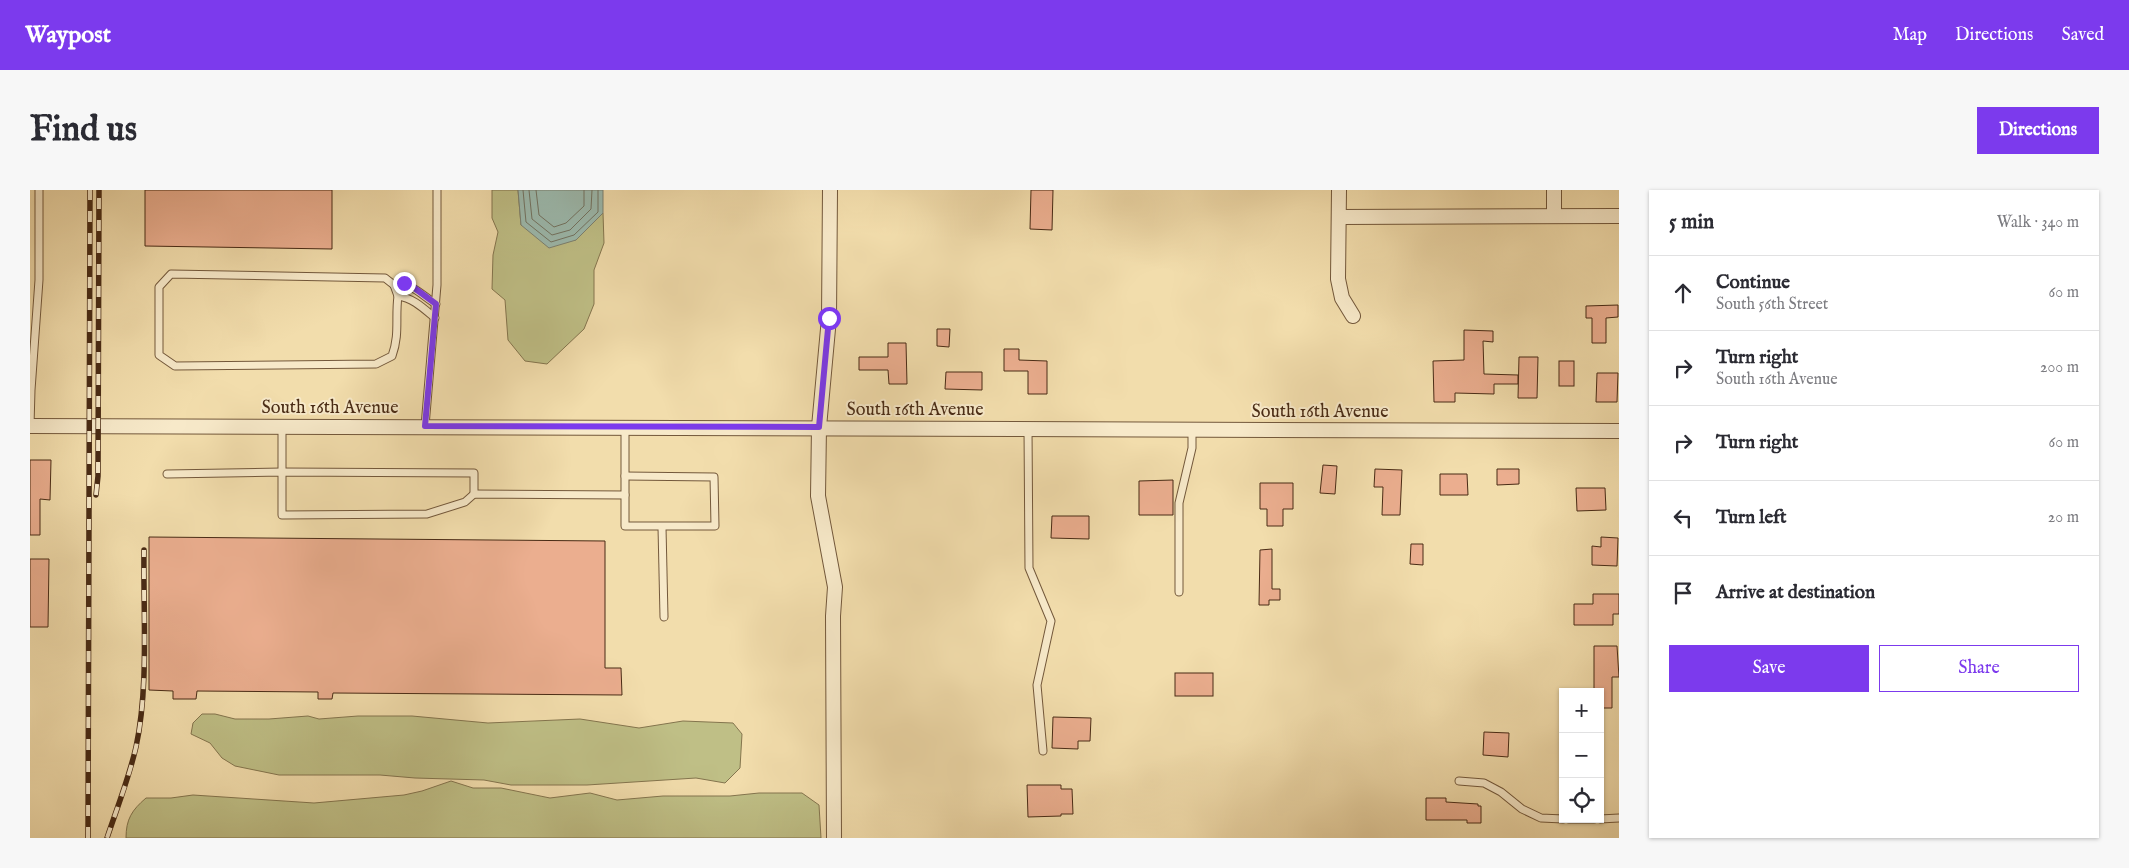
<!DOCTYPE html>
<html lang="en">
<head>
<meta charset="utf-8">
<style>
  :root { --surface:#fff; --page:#f7f7f7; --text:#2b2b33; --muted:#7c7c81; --line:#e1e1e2; --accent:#7c3aed }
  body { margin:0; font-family:"IM FELL English",serif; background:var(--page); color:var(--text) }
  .controls { position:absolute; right:15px; bottom:15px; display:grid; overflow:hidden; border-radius:0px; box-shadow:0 1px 4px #0004 }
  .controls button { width:45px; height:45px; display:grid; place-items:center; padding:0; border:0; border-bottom:1px solid var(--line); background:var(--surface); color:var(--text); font:25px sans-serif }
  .stop { position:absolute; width:15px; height:15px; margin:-11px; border:4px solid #7c3aed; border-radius:50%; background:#fff }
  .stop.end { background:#7c3aed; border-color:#fff; box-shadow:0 1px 5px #0008 }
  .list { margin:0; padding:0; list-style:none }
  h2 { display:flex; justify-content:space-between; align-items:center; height:65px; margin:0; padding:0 20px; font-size:21px }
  h2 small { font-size:16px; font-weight:400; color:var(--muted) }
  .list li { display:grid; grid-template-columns:32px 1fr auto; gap:15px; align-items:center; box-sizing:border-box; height:75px; padding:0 20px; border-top:1px solid var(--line) }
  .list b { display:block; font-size:19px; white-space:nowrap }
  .list p { margin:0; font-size:16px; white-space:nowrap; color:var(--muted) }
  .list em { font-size:16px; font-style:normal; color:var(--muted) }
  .actions { display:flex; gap:10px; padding:15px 20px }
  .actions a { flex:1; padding:11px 0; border:1px solid var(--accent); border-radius:0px; text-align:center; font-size:18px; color:var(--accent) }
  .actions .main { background:var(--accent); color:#fff }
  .icon { flex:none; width:28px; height:28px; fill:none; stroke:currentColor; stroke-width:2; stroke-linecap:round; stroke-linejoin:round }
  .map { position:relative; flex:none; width:1589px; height:648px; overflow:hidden; border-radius:0px }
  header { display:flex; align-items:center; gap:30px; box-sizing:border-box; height:70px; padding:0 25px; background:var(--accent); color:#fff }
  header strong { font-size:24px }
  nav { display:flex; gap:28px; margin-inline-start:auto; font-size:18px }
  .intro { display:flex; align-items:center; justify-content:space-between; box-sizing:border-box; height:120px; padding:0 30px }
  h1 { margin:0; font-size:35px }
  .button { padding:12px 22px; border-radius:0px; background:var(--accent); color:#fff; font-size:18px; font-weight:700 }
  main { display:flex; gap:30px; padding:0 30px }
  aside { flex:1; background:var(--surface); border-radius:0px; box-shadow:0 1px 4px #0004 }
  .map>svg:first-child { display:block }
  .green { fill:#bfbf86; stroke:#84754e }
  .water { fill:#9cbbb0; stroke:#7b8172 }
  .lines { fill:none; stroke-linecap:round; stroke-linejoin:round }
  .shore { stroke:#727362; stroke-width:1 }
  .building { fill:#ebae8f; stroke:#492b15 }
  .service-casing { stroke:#73583b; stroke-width:9 }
  .minor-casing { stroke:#73583b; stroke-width:16 }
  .service { stroke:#f7e9c9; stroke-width:7 }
  .minor { stroke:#f7e9c9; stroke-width:14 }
  .rail-casing { stroke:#492b15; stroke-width:5.5 }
  .rail { stroke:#f7e9c9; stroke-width:4; stroke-dasharray:11; stroke-linecap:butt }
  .route { stroke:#7c3aed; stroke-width:6 }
  .labels { text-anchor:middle; stroke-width:4; stroke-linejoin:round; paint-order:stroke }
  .street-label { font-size:18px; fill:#492b15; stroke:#f7e9c9 }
</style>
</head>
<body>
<header>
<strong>Waypost</strong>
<nav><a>Map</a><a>Directions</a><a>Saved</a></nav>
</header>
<div class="intro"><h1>Find us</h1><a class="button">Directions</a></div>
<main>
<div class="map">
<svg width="1589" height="648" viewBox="0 0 1589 648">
  <rect width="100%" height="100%" fill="#f2ddac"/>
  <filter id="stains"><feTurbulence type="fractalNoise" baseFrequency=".004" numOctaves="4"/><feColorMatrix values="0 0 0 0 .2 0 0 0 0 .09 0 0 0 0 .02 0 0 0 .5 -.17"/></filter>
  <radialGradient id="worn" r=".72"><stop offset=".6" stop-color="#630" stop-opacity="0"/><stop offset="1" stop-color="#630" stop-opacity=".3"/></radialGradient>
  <g class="green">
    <path d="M462,0h26l3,35 55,15 27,-27 1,30 -10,27v34l-10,25 -37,35 -22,-3 -17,-21 -3,-40 -13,-11 1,-34 5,-23 -6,-14z"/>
    <path d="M172,524h13l20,5h34l39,-3 11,3 39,-3h54l76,7 92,-4 59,9 44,-7 50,2 9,11 -2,34 -15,15 -29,-5 -109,7h-76l-27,-5 -69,-2 -35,-3h-101l-44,-9 -13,-8 -12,-15 -19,-9 2,-11z"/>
    <path d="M421,591l22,7h28l49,10 40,-5 27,7 46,-4h67l29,-3h43l17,12 2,33h-695c0,-19 6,-28 20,-40h25l22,-3 121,8 90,-8 18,-4z"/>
  </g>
  <path class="water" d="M488,0h85v23l-27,27 -27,8 -28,-23z"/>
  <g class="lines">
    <g class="shore">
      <path d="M493,0l3,32 25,20 23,-7 24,-23v-22"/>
      <path d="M499,0l3,29 20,16 18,-5 21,-21 1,-19"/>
      <path d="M506,0l3,25 15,12 12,-4 18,-17v-16"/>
    </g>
  </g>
  <g class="building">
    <path d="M115,0h187v59l-187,-3z"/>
    <path d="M1001,0h22l-1,40 -22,-1z"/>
    <path d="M1588,115v12l-12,1v25h-14v-25h-6v-12z"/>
    <path d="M907,139h13l-1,18 -12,-1z"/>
    <path d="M1434,140l29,1v11l-10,-1 1,33 34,1v9h-24v10l-39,-1v9h-21l-1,-41 31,-1z"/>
    <path d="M858,153h18l1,41h-18l-1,-14h-29v-13h29z"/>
    <path d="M974,159h15v11l28,1v33h-19v-23h-24z"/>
    <path d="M1489,167h19l-1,41h-19z"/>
    <rect x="1529" y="171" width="15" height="25"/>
    <path d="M916,182h36v18l-37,-1z"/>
    <path d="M1567,183h21l-1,29h-21z"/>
    <path d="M0,270h21l-1,40 -10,-1v36h-10z"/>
    <path d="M1293,275l14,1 -2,28 -15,-1z"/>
    <path d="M1345,279l27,1 -2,45h-18l1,-28h-9z"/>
    <path d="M1467,279h22v15l-22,1z"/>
    <path d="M1410,284h27l1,21h-28z"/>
    <path d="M1143,290v35h-34v-34z"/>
    <path d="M1230,293h33v26h-10v17h-16v-17h-7z"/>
    <path d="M1546,298h29l1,22 -29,1z"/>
    <path d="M1022,326h37v23l-38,-1z"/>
    <path d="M119,347l456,4v127h16l1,27 -289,-2 -1,6h-14v-7l-121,-1 -1,8h-23v-8l-24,-1z"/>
    <path d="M1571,347l17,1 -1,28 -25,-1v-19l9,1z"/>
    <path d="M1381,354h12v21l-13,-1z"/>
    <path d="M1242,359v40h8v11h-11v5h-10l1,-55z"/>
    <path d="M0,369h19l-1,68h-18z"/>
    <path d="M1563,404h26v20h-6v11h-39v-21h19z"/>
    <path d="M1564,456h23l2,31h-7v31h-12v-16h-6z"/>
    <rect x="1145" y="483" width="38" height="23"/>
    <path d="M1023,527l38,1 -1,23h-12v8l-26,-1z"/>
    <path d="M1454,542l25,1 -1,24 -25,-2z"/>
    <path d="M997,595h34v4h11l1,25h-12v2l-33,1z"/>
    <path d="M1396,608h20v4l32,2v2h3v17h-14v-3h-41z"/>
  </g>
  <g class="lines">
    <g class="service-casing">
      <g id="service">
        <path d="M364,95l-9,-7 -214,-4 -12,13v68l16,11 201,-2 16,-8c8,-22 3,-38 6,-60"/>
        <path d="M405,128c-12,-10 -22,-20 -37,-22l-4,-11c18,-3 27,10 42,19"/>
        <path d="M0,236l1,-36 8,-110v-90"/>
        <path d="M252,236v89l145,-1 38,-12 9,-8 151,1v-68"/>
        <path d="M395,236l12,-141v-95"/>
        <path d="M998,238l1,140 22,53 -14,64 6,66"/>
        <path d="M137,284l115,-2 192,1v21"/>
        <path d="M595,286l89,1 1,49h-90v-31"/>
        <path d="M632,337l2,90"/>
        <path d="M1149,402v-89l13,-55v-19"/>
        <path d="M1429,591l25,2 17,9 21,17 19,9 22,1"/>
        <path d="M1539,629h25"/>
        <path d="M1570,629l19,-1"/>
      </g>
    </g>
    <g class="minor-casing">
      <g id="minor">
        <path d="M800,0l-1,128 -10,109 -1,69 17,91 -2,29 1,222"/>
        <path d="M1309,0l-1,89 4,19 11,18"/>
        <path d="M1524,0v26"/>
        <path d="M1309,27l280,-1"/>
        <path d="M0,236l1589,5"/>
      </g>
    </g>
    <use href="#service" class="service"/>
    <use href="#minor" class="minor"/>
    <g class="rail-casing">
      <g id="rail">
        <path d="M66,305l2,-19 1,-286"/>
        <path d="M58,648l2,-648"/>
        <path d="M77,648c10,-30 22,-60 29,-91 13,-60 7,-135 8,-197"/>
      </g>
    </g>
    <use href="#rail" class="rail"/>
  </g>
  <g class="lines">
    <path class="route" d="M374,93l9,4 23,17 -11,122 394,1 10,-109"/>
  </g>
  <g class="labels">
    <g class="street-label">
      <text x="300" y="223">South 16th Avenue</text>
      <text x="885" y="225">South 16th Avenue</text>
      <text x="1290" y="227">South 16th Avenue</text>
    </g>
  </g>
  <rect width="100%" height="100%" filter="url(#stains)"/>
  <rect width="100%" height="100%" fill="url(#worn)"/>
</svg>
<div class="controls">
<button>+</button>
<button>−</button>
<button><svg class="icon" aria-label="locate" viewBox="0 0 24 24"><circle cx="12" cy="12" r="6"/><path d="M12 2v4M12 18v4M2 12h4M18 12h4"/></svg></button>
</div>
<div class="stop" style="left:799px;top:128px"></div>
<div class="stop end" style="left:374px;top:93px"></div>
</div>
<aside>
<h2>5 min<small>Walk · 340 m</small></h2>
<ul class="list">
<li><svg class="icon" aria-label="ahead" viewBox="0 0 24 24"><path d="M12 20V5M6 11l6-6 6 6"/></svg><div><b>Continue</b><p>South 56th Street</p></div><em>60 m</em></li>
<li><svg class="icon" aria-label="right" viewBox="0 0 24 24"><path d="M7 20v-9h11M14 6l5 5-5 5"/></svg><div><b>Turn right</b><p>South 16th Avenue</p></div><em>200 m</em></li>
<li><svg class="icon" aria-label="right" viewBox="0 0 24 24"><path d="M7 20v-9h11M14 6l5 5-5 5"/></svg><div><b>Turn right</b></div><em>60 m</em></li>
<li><svg class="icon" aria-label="left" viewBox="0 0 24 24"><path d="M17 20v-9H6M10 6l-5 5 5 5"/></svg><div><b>Turn left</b></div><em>20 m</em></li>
<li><svg class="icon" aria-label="arrive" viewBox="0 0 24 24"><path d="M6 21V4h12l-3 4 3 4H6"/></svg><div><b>Arrive at destination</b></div></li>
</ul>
<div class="actions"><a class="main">Save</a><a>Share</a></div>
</aside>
</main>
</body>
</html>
